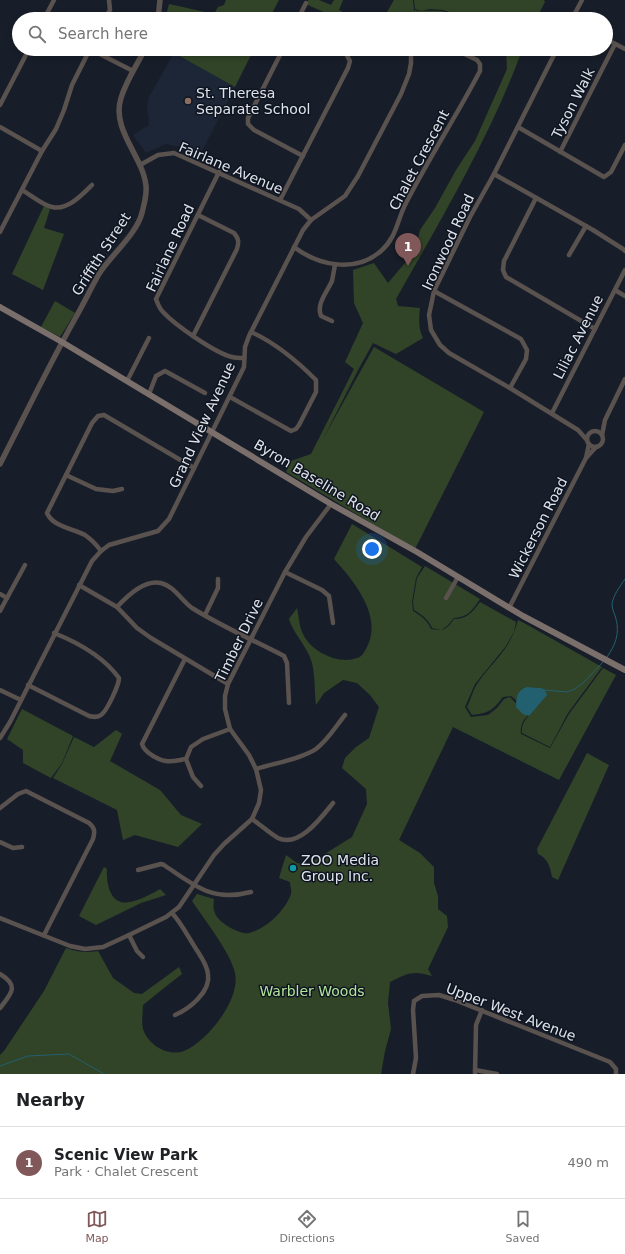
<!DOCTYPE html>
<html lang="en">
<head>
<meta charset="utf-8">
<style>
  :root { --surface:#fff; --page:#f2f2f2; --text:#202124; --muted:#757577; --line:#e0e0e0; --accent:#805859 }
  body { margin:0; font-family:"DejaVu Sans",sans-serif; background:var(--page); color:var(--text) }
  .you { position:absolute; left:372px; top:549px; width:14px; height:14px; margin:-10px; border:3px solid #fff; border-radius:50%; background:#1a73e8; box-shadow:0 0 0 6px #1a73e833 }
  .badge { display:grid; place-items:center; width:26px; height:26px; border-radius:50%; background:var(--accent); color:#fff; font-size:13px; font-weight:700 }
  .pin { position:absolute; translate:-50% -33px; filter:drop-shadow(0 1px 2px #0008) }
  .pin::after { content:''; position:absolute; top:21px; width:14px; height:12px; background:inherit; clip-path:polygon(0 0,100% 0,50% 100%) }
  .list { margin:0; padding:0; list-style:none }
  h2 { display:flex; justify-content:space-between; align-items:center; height:52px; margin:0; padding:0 16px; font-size:17px }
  h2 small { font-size:13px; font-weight:400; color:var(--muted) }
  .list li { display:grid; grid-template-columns:26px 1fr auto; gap:12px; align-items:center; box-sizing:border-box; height:72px; padding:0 16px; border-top:1px solid var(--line) }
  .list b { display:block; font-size:15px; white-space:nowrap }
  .list p { margin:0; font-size:13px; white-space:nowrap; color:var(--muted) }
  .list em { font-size:13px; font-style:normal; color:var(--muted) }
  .icon { flex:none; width:22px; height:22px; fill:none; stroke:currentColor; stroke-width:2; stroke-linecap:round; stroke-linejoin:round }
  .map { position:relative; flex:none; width:625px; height:1074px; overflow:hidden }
  .search { position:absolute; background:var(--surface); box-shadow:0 2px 6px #0003; left:12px; right:12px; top:12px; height:44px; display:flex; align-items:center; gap:10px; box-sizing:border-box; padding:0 14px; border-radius:22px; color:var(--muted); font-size:15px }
  .sheet { height:124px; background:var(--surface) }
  nav { display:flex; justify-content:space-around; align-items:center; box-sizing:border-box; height:56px; border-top:1px solid var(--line); background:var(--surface); font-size:11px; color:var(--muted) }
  nav a { display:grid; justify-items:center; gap:2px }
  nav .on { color:var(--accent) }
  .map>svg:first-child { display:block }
  .built { fill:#1d2637 }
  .green { fill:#314428 }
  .water { fill:#23606f }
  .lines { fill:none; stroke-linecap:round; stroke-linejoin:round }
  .stream { stroke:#23606f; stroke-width:1 }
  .minor { stroke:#5a524f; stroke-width:4.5 }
  .tertiary { stroke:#5a524f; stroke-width:5.5 }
  .secondary { stroke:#7b6f6b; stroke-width:6 }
  .education-dot { fill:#8d6e63; stroke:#0f1520; stroke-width:1.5 }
  .culture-dot { fill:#0f9aa8; stroke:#0f1520; stroke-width:1.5 }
  .labels { text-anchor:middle; stroke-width:3; stroke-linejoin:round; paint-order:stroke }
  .poi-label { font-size:14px; fill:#dfe3eb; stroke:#0f1520; text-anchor:start }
  .street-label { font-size:14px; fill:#dfe3eb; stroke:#0f1520 }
  .park-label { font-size:14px; fill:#b2e59b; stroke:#0f1520 }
</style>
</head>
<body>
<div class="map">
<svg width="625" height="1074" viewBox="0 0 625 1074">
  <rect width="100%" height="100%" fill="#181e29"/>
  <path class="built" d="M174,53l61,34 -35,68 -14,-7 -20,-4 -20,9 -13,-18 16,-10 -2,-20 2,-8z"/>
  <g class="green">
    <path d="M226,0h53l-10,19h-104l4,-15 45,10 4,-7 6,-2z"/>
    <path d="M308,0h11l12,5 3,-5h9l-4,10 17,9h-17l-31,-14z"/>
    <path d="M394,0h19l1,10c9,2 17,0 26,1 9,1 17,5 25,8h-15l-11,-3 -14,1 -8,2h-34z"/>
    <path d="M414,0h130l1,2 -9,17h-67l-26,-9 -13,-1 -8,2 -7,-2z"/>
    <path d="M175,49h79l-19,38 -61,-34z"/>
    <path d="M506,49l12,3 -6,-3h9l-2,3 2,1c-32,86 -80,166 -125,246l2,7 22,2c-1,9 -2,21 3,30l-27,16 -23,-11 -15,27 -35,69 51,-92 110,65 -69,137 -129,-77 5,-11 20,-7 43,-85 -9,-7 18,-39 -9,-20 -1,-33 21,-7 14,20 27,-32 5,-21 15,-22 21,-38 19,-29 32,-72z"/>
    <path d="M44,206l6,3 -6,19 20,6 -21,56 -31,-16z"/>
    <path d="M55,301l20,12 -15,24 -19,-10z"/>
    <path d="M352,524l70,43 -6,11 -4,24 1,9c8,5 14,9 18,18 13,2 15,1 23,-10 14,0 18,-7 26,-17l36,20 -2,10 -8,14 -31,38 -10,23 6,10 17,-2 9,-7 7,-9 6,-2 18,19c-6,4 -8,12 -7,18l29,14 19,-34 34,-46 13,7 -57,105 -106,-53 -54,113 21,13 14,14v16l4,13v13l9,7 1,11 -20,42 4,7c-19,-6 -25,-3 -42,6l-2,21 3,26 -6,22 -4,23h-381v-19l4,-4 40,-60 22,-43c11,4 20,5 32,3l15,27 21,15 8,1 37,-27 3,7 -18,14 -21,17c0,8 -2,16 0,24 5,16 25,28 41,22 23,-9 57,-52 51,-78 -4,-20 -31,-54 -43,-72l5,-7 17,5c-1,6 -1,12 3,18 5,7 23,18 32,16 17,-4 36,-22 42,-39 1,-4 -1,-8 -1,-12l-11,-4 7,-23 11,8 10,2 45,-28 15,-33 -1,-15 -24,-21 3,-10 11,-11 13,-9 10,-31 -9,-12 -13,-12 -14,-3 -19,13 -8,12c-2,-15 0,-36 -7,-50 -6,-13 -16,-23 -20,-36l8,-11c2,9 2,18 6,26 8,18 36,31 54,24 5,-1 8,-7 10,-11 16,-31 -13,-66 -33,-88z"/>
    <path d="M425,566l55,33c-8,11 -11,18 -26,19l-7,8 -6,4 -9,-2c-4,-9 -10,-13 -18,-18l-1,-8 4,-24z"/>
    <path d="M518,620l6,3 78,44 -34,46 -18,34 -28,-14c-1,-6 2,-13 7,-17l-13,-16 -5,-4 -8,1c-11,14 -14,16 -31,18l-5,-8c4,-8 6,-17 10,-23 17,-25 33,-33 41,-64z"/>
    <path d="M22,709l51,27 -11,27 -11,15 -28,-15v-13l-16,-11z"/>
    <path d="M116,730l6,4 -12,27 50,29 21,25 21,9 -24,23 -43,-12 -12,5 -6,-30 -64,-32 9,-14 12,-27 20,10z"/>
    <path d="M587,753l22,12 -51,115 -6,-3c-2,-10 -4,-19 -14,-23l-1,-5z"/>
    <path d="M104,867l3,2c-1,11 2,30 14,33 10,3 31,-8 39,-13l6,6 -25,8 -45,22 -17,-9z"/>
  </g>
  <path class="water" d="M527,687l10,1h4l4,2 2,5 -18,21 -6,-2 -7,-7c0,-9 1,-17 11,-20z"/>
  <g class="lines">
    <g class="stream">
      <path d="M607,657c8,-11 13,-24 9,-38 -1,-5 -4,-9 -4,-15 1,-8 8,-18 13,-25"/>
      <path d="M545,690l22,2 8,-3 9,-7 20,-21"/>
      <path d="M0,1066l28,-10 41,-2 35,20"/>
    </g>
    <g class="minor">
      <path d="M44,19l10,-19"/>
      <path d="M105,19l5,-9 -1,-10"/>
      <path d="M298,19l8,-16"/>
      <path d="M572,19l10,-19"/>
      <path d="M606,39l19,10"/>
      <path d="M90,49l43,22"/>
      <path d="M283,49l-35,69v6l6,6 49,26"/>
      <path d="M557,49l-63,125 -24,43 -36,74 -5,24 2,15 9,15 9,8 61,35 68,42 9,10"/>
      <path d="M0,105l29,-56"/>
      <path d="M0,127l42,24"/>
      <path d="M518,127l86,50 7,-5 14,-27"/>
      <path d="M560,152l55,-108"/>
      <path d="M140,165l18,-10 16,-2 125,56 12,11"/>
      <path d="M219,172l-63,127c2,5 3,9 7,13 12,13 52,41 69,45 4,1 8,1 12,1"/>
      <path d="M494,174l99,56 30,19 2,2"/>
      <path d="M22,190c9,5 20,15 30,17 15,4 30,-12 40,-22"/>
      <path d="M536,198l-32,63 -1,9 3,7 89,52"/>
      <path d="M280,200l68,-132 2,-7 -4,-7 -7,-5"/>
      <path d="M0,232l42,-81 14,-22 8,-19 8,-25 18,-36"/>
      <path d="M294,247c25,19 62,26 87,4 16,-14 16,-31 25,-48 23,-45 51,-88 74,-132v-7l-3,-4 -23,-11"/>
      <path d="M569,255l17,-29"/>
      <path d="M615,290l10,6"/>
      <path d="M434,291l87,48 6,11 -1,9 -16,29"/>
      <path d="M332,321l-11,-5c-5,-12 6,-24 11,-35 1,-5 2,-11 3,-16"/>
      <path d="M193,336l44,-87c2,-7 2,-10 -3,-16l-36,-18"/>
      <path d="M127,381l22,-43"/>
      <path d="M149,394l7,-18 9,-5 40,22"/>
      <path d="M230,397l61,34 5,-2 3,-4 17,-33v-12c-19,-19 -40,-37 -65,-48"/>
      <path d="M552,413l73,-143"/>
      <circle cx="595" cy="439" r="8"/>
      <path d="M602,435l3,-15 20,-41"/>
      <path d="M586,458l3,-14"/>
      <path d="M66,475l30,14 17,2 9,-2"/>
      <path d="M101,551c-5,-7 -9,-11 -16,-16 -13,-7 -32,-8 -38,-22l45,-90 6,-7 6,-1 90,53"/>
      <path d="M285,572l37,18 7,6 4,27"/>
      <path d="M79,585l38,22 20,21 14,10 77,46"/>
      <path d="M0,594l7,4 -7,13"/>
      <path d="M7,598l18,-33"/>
      <path d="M446,598l12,-21"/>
      <path d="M117,607c10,-11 27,-28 44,-24 13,3 21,18 31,25 29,18 61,32 92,48l3,7 2,40"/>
      <path d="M509,608l77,-150 10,-11"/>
      <path d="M205,615l13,-27v-9"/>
      <path d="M185,659l-43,85c2,8 16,16 24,17 6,1 13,-1 20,-2"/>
      <path d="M28,685l61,31c4,1 8,2 12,-1 6,-4 18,-30 18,-37 -16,-22 -40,-35 -65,-45"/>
      <path d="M0,690l21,10"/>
      <path d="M0,738l10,-16 82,-161 9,-10 8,-6 49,-14 11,-12 75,-152 1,-20 4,-11 54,-106 8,-10 34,-24 13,-20 43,-82 8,-20 2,-11v-14"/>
      <path d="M256,769c19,-6 45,-10 60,-20 12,-9 20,-23 29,-34"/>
      <path d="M201,786l-8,-9 -7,-18 5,-12 12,-8 27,-10"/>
      <path d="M0,808l18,-14 8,-3 63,32c6,5 6,9 4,16l-49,96"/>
      <path d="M252,819c9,6 17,14 26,19 21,10 43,-20 55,-35"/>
      <path d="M0,842l13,6 9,-1"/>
      <path d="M138,870l23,-6 3,1c31,21 48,37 87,27"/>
      <path d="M172,913c9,10 14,20 21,31 5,9 14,19 15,30 3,18 -19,35 -33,41"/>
      <path d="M0,918l70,28 15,3 18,-2 26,-12 37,-18 13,-10 35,-52 10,-11 28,-25 7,-16 2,-13 -5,-21 -7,-14 -19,-26 -5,-20v-13l3,-12 57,-112 21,-35 25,-33"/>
      <path d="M129,935l8,16 6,6"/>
      <path d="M0,974c20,12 11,20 0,34"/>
      <path d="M475,1070l22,4"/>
      <path d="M413,1074l3,-16 -3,-48 1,-9 8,-5 17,-1 16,5 155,62 6,7v5"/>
      <path d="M475,1074l1,-49 6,-15"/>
    </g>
    <g class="tertiary">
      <path d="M158,19l2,-19"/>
      <path d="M0,464c25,-49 49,-99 76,-147 8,-14 15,-29 23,-43 12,-19 37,-39 43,-61 2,-9 5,-18 4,-27 -3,-30 -35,-56 -25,-88 5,-17 16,-33 24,-49"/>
    </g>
    <path class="secondary" d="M0,307l62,35 269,162 86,48 106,64 102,54"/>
  </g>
  <circle class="education-dot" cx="188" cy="101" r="4"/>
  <circle class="culture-dot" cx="293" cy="868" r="4"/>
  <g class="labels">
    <g class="poi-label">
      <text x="196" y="98">St. Theresa<tspan x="196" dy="16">Separate School</tspan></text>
      <text x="301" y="865">ZOO Media<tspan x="301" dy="16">Group Inc.</tspan></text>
    </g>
    <g class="street-label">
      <text transform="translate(573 103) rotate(-63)" y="5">Tyson Walk</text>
      <text transform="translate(419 160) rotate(-62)" y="5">Chalet Crescent</text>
      <text transform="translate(231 168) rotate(23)" y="5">Fairlane Avenue</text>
      <text transform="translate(448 242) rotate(-65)" y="5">Ironwood Road</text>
      <text transform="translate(170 248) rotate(-65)" y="5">Fairlane Road</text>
      <text transform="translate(101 254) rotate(-57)" y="5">Griffith Street</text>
      <text transform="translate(578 337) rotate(-63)" y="5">Liliac Avenue</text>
      <text transform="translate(202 425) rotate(-65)" y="5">Grand View Avenue</text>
      <text transform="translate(317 480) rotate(31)" y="5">Byron Baseline Road</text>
      <text transform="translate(538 528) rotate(-63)" y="5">Wickerson Road</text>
      <text transform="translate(239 640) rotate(-64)" y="5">Timber Drive</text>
      <text transform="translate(511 1012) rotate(21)" y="5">Upper West Avenue</text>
    </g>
    <g class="park-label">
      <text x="312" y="996">Warbler Woods</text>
    </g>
  </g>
</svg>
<div class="you"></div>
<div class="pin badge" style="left:408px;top:266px">1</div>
<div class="search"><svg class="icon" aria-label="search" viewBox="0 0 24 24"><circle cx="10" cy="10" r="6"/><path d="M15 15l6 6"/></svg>Search here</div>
</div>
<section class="sheet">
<h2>Nearby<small></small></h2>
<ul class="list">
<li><span class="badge">1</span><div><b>Scenic View Park</b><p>Park · Chalet Crescent</p></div><em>490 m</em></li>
</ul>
</section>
<nav>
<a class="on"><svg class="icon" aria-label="map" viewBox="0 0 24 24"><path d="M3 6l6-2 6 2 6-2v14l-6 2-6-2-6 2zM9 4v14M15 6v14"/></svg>Map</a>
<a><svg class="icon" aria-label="directions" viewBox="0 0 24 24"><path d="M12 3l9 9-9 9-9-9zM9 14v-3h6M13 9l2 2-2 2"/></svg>Directions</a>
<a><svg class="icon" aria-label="saved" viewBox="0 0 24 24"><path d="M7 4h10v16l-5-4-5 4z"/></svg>Saved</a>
</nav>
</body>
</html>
